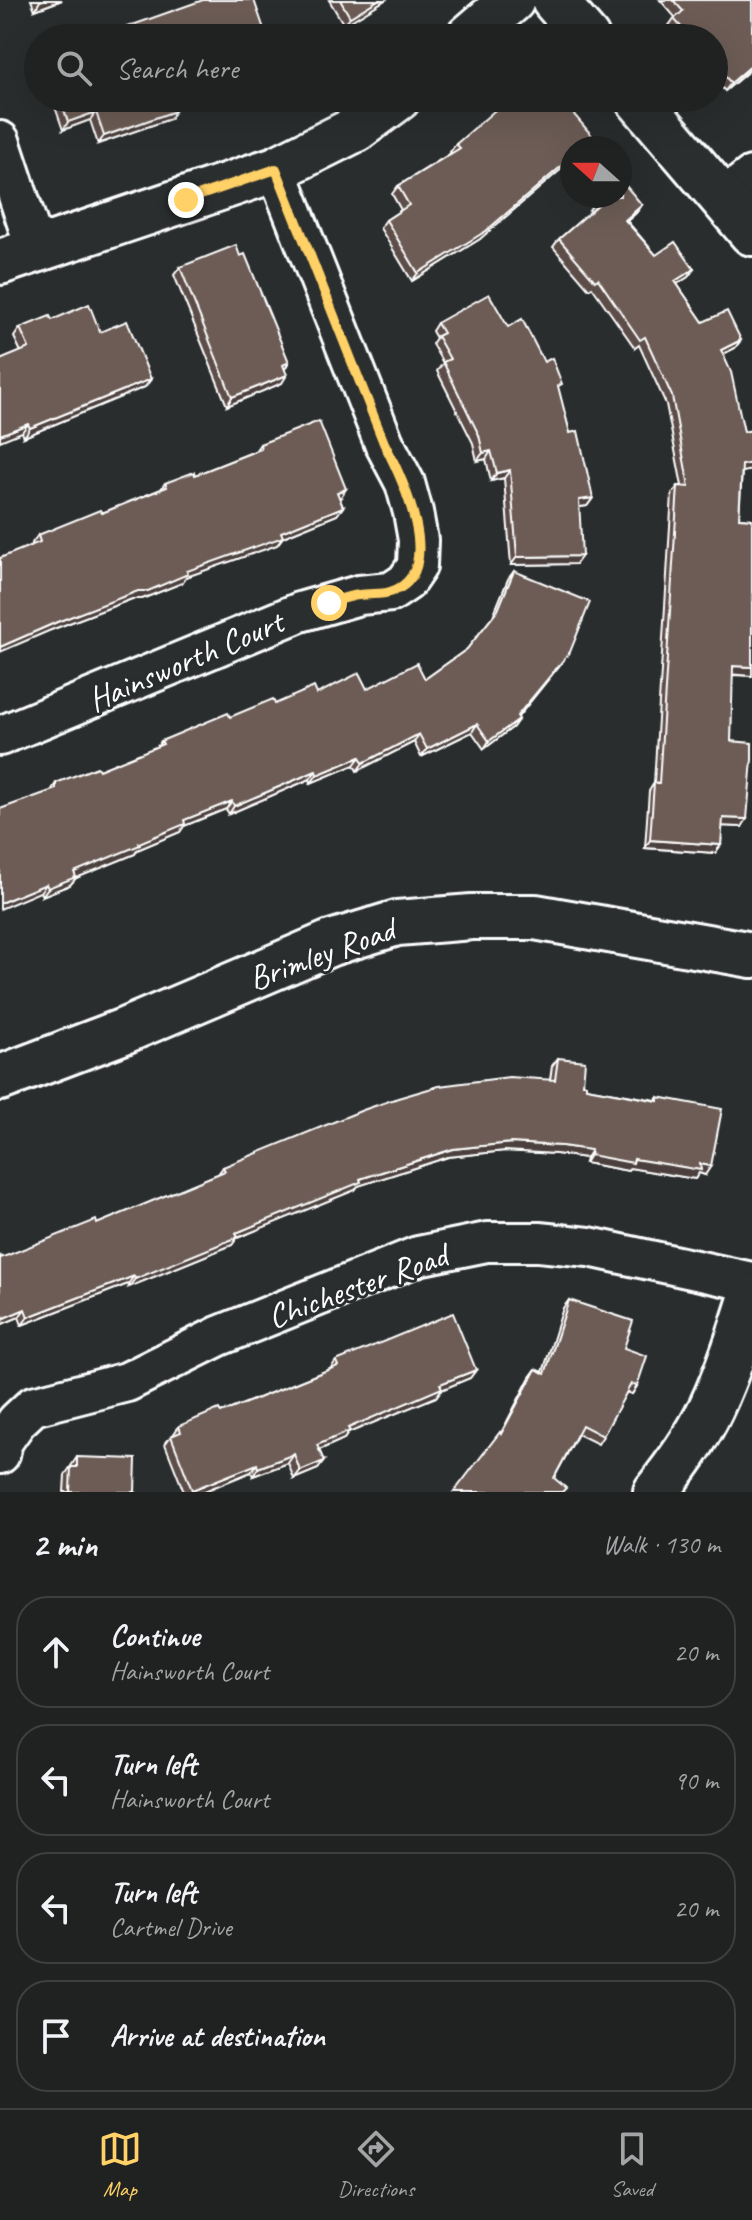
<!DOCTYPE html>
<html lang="en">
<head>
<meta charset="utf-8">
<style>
  :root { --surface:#202222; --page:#282a2a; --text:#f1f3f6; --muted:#a2a4a5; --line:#3d3f40; --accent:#ffd166 }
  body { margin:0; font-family:Caveat,sans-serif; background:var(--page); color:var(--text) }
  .compass { position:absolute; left:560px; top:136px; width:72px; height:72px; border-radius:50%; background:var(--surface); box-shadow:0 8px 32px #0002; rotate:291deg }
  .stop { position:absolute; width:24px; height:24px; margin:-18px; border:6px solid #ffd166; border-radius:50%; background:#fff }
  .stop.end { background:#ffd166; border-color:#fff; box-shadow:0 2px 8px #0008 }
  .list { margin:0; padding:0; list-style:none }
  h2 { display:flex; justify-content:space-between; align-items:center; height:104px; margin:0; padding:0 32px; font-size:34px }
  h2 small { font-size:26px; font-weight:400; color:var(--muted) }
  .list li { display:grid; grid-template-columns:52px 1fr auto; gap:24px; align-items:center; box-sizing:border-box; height:112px; margin:0 16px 16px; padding:0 16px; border:2px solid var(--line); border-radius:32px }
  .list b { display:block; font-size:30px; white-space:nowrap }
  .list p { margin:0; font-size:26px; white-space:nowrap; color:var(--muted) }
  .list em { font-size:26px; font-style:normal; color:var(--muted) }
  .icon { flex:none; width:44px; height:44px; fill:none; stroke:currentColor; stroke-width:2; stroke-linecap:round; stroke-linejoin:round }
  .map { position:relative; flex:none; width:752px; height:1492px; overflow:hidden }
  .search { position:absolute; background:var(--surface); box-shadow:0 8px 32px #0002; left:24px; right:24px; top:24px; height:88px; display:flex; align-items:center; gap:20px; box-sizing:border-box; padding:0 28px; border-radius:44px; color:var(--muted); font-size:30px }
  .sheet { height:616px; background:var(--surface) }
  nav { display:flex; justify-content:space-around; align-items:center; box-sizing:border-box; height:112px; border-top:2px solid var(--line); background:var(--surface); font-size:22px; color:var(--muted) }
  nav a { display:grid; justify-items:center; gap:4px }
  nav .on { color:var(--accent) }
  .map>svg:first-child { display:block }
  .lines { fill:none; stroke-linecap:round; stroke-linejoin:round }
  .street-casing { stroke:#fff; stroke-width:44 }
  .secondary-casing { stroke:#fff; stroke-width:50 }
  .street { stroke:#2a2d2e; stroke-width:38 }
  .secondary { stroke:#2a2d2e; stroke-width:44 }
  .wall { fill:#5d4e49; stroke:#fff; stroke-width:2 }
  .shaded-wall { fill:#4c403c; stroke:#fff; stroke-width:2 }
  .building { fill:#6c5b55; stroke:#fff; stroke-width:2 }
  .route { stroke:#ffd166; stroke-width:10 }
  .labels { text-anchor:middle; stroke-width:6; stroke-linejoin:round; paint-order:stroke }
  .street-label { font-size:34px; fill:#fff; stroke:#2a2d2e }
</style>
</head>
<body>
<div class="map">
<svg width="752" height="1492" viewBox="0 0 752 1492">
  <rect width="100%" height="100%" fill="#2a2d2e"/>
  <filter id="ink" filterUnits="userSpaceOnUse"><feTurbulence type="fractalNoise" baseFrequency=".0125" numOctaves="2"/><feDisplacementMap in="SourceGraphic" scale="16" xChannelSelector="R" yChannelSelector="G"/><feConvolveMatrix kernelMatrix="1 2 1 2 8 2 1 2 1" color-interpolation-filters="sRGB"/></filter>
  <g filter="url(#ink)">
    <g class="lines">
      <g class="street-casing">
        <g id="street">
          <path d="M0,141l36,109"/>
          <path d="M723,199l29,-23"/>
          <path d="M0,736l300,-124 59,-17 32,-3 15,-10 11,-16 1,-26 -5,-28 -8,-29 -21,-40 -108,-274"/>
          <path d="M0,1454l3,-13 14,-20 16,-15 94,-24 92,-46 199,-80 69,-14h52l50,5 163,35"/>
        </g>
      </g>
      <g class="secondary-casing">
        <g id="secondary">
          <path d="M554,0l33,38"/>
          <path d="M468,38l44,-38"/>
          <path d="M637,98l115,135"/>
          <path d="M0,262l276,-93 80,-40 42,-31"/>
          <path d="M0,1078l124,-47 207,-88 66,-20 75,-6h63l217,38"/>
          <path d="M656,1492c20,-26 41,-54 55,-84 17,-36 29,-74 41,-112"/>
        </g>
      </g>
      <use href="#street" class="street"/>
      <use href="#secondary" class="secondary"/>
    </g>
    <g class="wall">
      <path d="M31,0h31l-27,10z"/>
      <path d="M329,0h56l-41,25z"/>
      <path d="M660,0h92v68l-27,23 -11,-12v-41h-36l-10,-11 7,-10z"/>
      <path d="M52,98h119l-1,21 -72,25 -8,-24 -27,10z"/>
      <path d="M531,108l63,30 -8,10h-14l-92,91 -68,42 -32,-53 6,-8 15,-10 -9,-16 6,-8 53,-33 -1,-1 6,-8z"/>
      <path d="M595,202l47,3 -6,8 -9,8 29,34 38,14 -6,8 -11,7 26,38 38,18 -6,8 -12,6 21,78 8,-2v40l-10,2 -3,46 13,1v157l-20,-1 -1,66 11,86 -20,-1 -1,19 -6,8 -70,-5 4,-57 5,-8 18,-289 6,-8h4l-16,-82 -27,-59 -4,3 -43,-61 -3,2 -36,-42 6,-8 32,-28 -2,-1z"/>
      <path d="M180,267l109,95 -4,7 -3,14 -55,23 -53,-131z"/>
      <path d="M52,320l48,12 51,47 -6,8 -121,50 -2,-5 -1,-80 -7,-15 6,-9z"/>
      <path d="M437,323l71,4 50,62 12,44 23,65 -6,8 -8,1 -3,57 -65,1 -7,-87 -13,3 -5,-22 -9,2 -4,-18 -36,-72 6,-8 -11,-19 4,-6 -4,-7z"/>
      <path d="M260,444l81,53h-2l4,10 -6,8 -54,22 -6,8 -91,32 -4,6 -40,16h-10l-81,31 -19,-87 6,-8 64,-22 59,-24 4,-6 30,-8 60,-24z"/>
      <path d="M514,571l50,89 -46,57 -5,10 -29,22 -12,-17 -51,25 -7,-15 -57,29 -3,-6 -43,18 -1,-4 -81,35 -3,-5 -42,17 -4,6 -43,18 -2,4 -59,24 -6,7 -28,11 -2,-4 11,-101 5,-8 43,-13 58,-23 4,-6 69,-24 45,-13 42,-10 50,-5 58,-10 42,-30 26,-33 15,-37z"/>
      <path d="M558,1058l28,30 70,12 2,-3 47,78 -6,-2 -4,6 -65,-11 -2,3 -43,-8 1,-5 -30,-4 -51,-3 -57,6 -90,29 -3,4 -118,48 -5,7 -103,42 -1,-3 -106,41 -3,-8 -19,8v-70l1,3 96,-34 121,-50 5,-7 327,-87 2,-14z"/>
      <path d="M569,1300l55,48 13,38 -5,8 -6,-2 -23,44 -5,8 -20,-10 -24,44 9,14 -62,-59 29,-56 6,-8 7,3 20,-64z"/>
      <path d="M336,1361l140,9 -6,8 -29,12 -5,7 -88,36 -4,6 -25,11 5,11 -6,8 -24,10 -6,-16 -35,13 -2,-4 -49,20h-18l-19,-48 6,-8 2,-1 6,-9 42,-13 109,-44z"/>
      <path d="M77,1457l58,35h-71l1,-17z"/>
    </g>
    <g class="shaded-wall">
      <path d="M44,0h18l-27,10 5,-9z"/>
      <path d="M378,0h7l-41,25 6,-8z"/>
      <path d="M752,65v3l-27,23 6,-8z"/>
      <path d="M175,111l-5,8 -72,25 6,-8z"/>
      <path d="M96,112l-6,8 -27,10 5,-8z"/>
      <path d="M572,157v3l-92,79 -68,42 6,-8z"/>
      <path d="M642,205l-6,8 -17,15 6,-8z"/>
      <path d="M694,269l-6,8 -19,12 6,-8z"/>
      <path d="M741,340l-6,8 -20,10 6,-8z"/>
      <path d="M287,375l-5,8 -55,23 5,-9z"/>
      <path d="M151,379l-6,8 -121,50 6,-9z"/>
      <path d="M28,424l-6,8 -22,9v-6z"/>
      <path d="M491,451l-5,8 -9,2 6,-8z"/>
      <path d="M752,463v7l-15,3 5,-8z"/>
      <path d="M510,470l-6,8 -13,3 6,-8z"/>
      <path d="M346,489l-5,8 -10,4 6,-9z"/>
      <path d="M593,498l-6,8 -14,2 6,-8z"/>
      <path d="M343,507l-6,8 -59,24 5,-2 -6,8 -91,32 -4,6 -40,16h-10l-81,31 -51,22v-5l57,-25z"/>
      <path d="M582,556l-6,8 -65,1 6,-8z"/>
      <path d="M733,666l19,1v9l-25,-2z"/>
      <path d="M519,719l-6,8 -29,22 5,-8z"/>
      <path d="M477,724l-5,8 -51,25 6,-8z"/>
      <path d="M419,734l-5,8 -57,29 6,-8z"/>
      <path d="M360,757l-6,8 -43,18 6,-8z"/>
      <path d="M316,771l-6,8 -81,35 5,-8z"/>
      <path d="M232,801l-6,8 -42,17 -4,6 -43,18 -2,4 -59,24 -6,7 -28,11 6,-8 26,-16 65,-29 45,-23z"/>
      <path d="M723,818l24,1 -5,8 -25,-1z"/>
      <path d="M650,840l71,5 -6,8 -70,-5z"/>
      <path d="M46,884l-6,8 -40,17v-6z"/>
      <path d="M511,1143l51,3 29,4 -5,8 -30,-4 -51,-3 -57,6 -90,29 -3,4 -118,48 -5,7 -103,42 6,-8 101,-46 124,-54 93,-30z"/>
      <path d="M590,1155l110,9 11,2 -6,9 -6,-2 -4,6 -65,-11 -2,3 -43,-8z"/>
      <path d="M134,1276l-6,8 -106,41 6,-8z"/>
      <path d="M25,1309l-6,8 -19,8 4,-7z"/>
      <path d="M476,1370l-6,8 -29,12 -5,7 -88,36 -4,6 -32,14 5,-8 31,-17 92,-44z"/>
      <path d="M631,1384l6,2 -5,8 -7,-2z"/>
      <path d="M294,1454l-6,9 -35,13 5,-8z"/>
      <path d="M324,1461l-6,8 -24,10 6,-8z"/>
      <path d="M257,1464l-6,8 -49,20h-11l1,-2z"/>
    </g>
    <g class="building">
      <path d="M203,0h51l13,38h-171z"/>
      <path d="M340,0h38l-28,17z"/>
      <path d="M673,0h79v65l-21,18 -17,-19v-26h-23l-17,-19 9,-8z"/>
      <path d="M60,98h111l4,13 -71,25 -8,-24 -28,10z"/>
      <path d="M509,98h13l9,10 12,-10h17l34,40 -12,10h-10v9l-86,74 -68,42 -32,-53 23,-15 -11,-19 62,-38 -4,-4z"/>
      <path d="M621,180l21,25 -17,15 31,35 19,-13 19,27 -19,12 28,41 24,-11 14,29 -20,10 10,22 13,60 8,-2v33l-10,2 -3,53 13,1v148l-19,-1 -2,75 21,2v16l-5,60 -24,-1 -2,27 -71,-5 4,-57h5l19,-297 11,1 -17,-91 -27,-59 -5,3 -42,-61 -3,2 -36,-42 39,-34 -3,-3 7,-6h18z"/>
      <path d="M236,245l4,11 5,-2 44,108 -6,3 4,10 -55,22 -52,-130z"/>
      <path d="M489,294l19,33 14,-8 22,43 8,-4 10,26 -4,2 12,47 8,-2 15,67 -14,2 3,56 -65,1 -7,-87 -13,3 -6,-22 -8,2 -4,-18 -36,-73 7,-3 -13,-23 6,-3 -6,-10z"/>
      <path d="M89,304l11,28 27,-11 24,58 -121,49 -2,-4 -28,11v-75l29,-12 -9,-20 30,-12 2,4z"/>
      <path d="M319,421l27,68 -9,3 6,15 -62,25 2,5 -96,34 1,3 -40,17h-10l-81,31 -57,25v-89l40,-16 -2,-7 62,-25 2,3 65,-26 -2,-4 29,-11 1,3 66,-26 -1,-5z"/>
      <path d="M514,571l76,31 -20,50 -53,64 2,3 -30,22 -12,-17 -50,25 -8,-15 -56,29 -3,-6 -43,18 -1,-4 -82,35 -2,-5 -48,19 1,4 -46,19 1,2 -66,27 2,5 -28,11 -2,-4 -46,19v-94l56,-20v-6l41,-16 2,3 64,-26 -2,-3 67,-28 2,4 43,-18 2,5 39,-17 3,7 42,-21 8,16 50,-26 8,16 42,-30 31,-39z"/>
      <path d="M558,1058l27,3 -2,23h3v4l72,13v-4l64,12 -11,57 -11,-2 1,6 -67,-11 -1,4 -43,-8 1,-5 -29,-4 -51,-3 -58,6 -93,30 1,3 -125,51 2,4 -103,42 -1,-3 -106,41 -3,-8 -21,9 -4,-7v-56l1,3 95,-38 1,4 128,-53 -2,-4 140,-57 35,-12 41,-12 70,-9 46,3z"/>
      <path d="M569,1300l64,21 -9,27 23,8 -10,30 -6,-2 -28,52 -21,-11 -28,53 12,10 -4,4h-108l46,-60 1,2 35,-65 9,5z"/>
      <path d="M453,1313l23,57 -36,14 2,4 -94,40 2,3 -33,14 7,16 -24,10 -6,-17 -36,14 -1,-4 -65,26 -21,-54 10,-4 -2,-6 40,-17 2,4 117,-47 -2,-5z"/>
      <path d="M77,1457l59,2 -1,33h-65l1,-25h6z"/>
    </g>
  </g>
  <g class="lines" filter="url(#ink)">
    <path class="route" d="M186,200l90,-31 108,274c17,33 65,131 6,149 -9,3 -21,1 -31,3 -10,1 -20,5 -30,8"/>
  </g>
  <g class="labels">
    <g class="street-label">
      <text transform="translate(185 660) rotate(-23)" y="12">Hainsworth Court</text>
      <text transform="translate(321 953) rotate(-20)" y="12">Brimley Road</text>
      <text transform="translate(357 1285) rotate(-20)" y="12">Chichester Road</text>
    </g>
  </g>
</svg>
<svg class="compass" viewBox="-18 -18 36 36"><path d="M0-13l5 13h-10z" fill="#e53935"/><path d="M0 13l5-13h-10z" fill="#a2a4a5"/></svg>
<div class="stop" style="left:329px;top:603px"></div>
<div class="stop end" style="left:186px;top:200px"></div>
<div class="search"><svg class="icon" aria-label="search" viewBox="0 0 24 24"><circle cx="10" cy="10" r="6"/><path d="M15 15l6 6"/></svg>Search here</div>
</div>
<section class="sheet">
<h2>2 min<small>Walk · 130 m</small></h2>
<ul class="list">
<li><svg class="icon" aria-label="ahead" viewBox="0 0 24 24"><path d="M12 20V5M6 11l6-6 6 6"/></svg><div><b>Continue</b><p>Hainsworth Court</p></div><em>20 m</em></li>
<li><svg class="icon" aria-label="left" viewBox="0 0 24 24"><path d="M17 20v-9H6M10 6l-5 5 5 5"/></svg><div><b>Turn left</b><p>Hainsworth Court</p></div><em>90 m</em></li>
<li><svg class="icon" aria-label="left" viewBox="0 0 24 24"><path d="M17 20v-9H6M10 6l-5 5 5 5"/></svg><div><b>Turn left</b><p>Cartmel Drive</p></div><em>20 m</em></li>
<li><svg class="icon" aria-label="arrive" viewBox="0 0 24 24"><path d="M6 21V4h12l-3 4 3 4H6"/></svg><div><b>Arrive at destination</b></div></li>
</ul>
</section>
<nav>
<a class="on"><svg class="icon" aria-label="map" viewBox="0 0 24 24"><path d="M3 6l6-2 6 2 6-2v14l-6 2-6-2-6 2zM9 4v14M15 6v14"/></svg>Map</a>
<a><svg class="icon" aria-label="directions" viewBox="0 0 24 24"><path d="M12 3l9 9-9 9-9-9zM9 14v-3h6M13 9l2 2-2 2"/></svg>Directions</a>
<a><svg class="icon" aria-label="saved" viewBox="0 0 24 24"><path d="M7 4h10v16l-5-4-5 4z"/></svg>Saved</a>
</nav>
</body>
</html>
